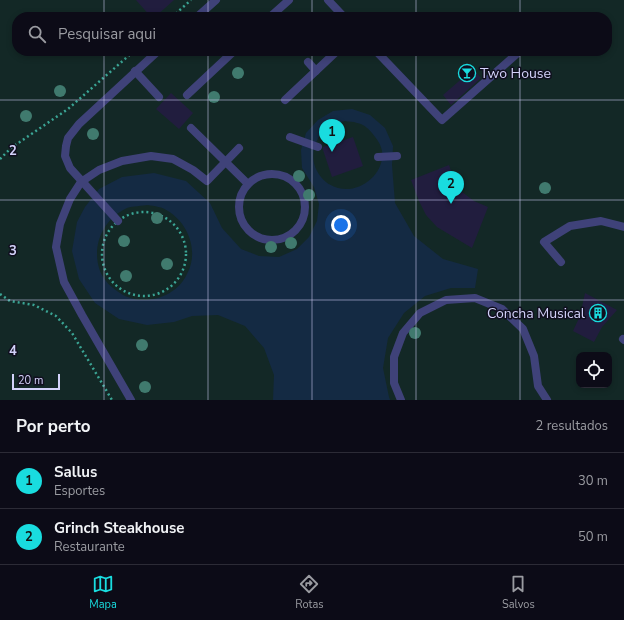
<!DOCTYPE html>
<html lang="pt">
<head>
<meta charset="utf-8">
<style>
  :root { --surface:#0c0b17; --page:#1a1924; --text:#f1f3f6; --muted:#9a9ba1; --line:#2c2b36; --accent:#19dcdf }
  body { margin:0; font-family:"Nunito Sans",sans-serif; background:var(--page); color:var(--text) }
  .controls { position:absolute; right:12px; bottom:12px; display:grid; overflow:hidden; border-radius:8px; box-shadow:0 2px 6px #0003 }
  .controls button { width:36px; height:36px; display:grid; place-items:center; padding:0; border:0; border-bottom:1px solid var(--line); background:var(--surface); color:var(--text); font:20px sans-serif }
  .scale { position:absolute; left:12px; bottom:10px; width:48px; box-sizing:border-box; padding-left:4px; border:2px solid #d3d2fa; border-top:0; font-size:11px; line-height:14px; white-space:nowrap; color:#d3d2fa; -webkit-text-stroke:3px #100f1f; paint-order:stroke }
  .you { position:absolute; left:341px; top:225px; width:14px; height:14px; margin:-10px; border:3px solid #fff; border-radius:50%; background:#1a73e8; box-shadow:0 0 0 6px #1a73e833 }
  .badge { display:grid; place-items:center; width:26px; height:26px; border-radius:50%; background:var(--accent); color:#111; font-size:13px; font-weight:700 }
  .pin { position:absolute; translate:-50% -33px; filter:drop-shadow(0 1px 2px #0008) }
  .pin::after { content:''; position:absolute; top:21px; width:14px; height:12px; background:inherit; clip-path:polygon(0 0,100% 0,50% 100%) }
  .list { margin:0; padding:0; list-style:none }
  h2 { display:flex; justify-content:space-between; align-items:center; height:52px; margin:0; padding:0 16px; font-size:17px }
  h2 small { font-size:13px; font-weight:400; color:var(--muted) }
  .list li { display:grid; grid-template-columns:26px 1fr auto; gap:12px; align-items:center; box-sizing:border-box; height:56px; padding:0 16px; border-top:1px solid var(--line) }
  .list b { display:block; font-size:15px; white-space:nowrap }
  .list p { margin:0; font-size:13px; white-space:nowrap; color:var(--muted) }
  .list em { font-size:13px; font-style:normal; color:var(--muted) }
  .icon { flex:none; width:22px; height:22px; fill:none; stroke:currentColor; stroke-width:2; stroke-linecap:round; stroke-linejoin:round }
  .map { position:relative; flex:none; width:624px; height:400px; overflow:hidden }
  .search { position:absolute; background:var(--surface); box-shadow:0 2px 6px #0003; left:12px; right:12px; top:12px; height:44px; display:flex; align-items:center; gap:10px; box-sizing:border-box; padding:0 14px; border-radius:16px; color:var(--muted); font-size:15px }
  .sheet { height:164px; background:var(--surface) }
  nav { display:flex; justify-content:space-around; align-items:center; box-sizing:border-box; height:56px; border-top:1px solid var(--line); background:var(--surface); font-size:11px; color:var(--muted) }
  nav a { display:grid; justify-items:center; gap:2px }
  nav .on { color:var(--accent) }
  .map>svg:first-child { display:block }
  .green { fill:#132826; fill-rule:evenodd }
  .water { fill:#142a43; fill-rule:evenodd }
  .building { fill:#211d3e }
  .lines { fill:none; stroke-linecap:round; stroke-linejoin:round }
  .path { stroke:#3ba595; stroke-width:2.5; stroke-dasharray:2 3; stroke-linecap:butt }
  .pedestrian { stroke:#3f4279; stroke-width:8 }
  .tree { fill:#407a6e }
  .grid { fill:none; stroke:#d3d2fa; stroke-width:1; stroke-opacity:0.55 }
  .labels { text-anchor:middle; stroke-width:3; stroke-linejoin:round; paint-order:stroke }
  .poi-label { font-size:14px; fill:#d3d2fa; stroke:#100f1f; text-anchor:start }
  .grid-label { font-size:13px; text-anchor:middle; font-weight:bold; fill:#d3d2fa; stroke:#100f1f; stroke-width:3; stroke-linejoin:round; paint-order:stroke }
</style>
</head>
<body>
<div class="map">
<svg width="624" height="400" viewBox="0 0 624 400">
  <rect width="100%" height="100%" fill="#100f1f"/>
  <path class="green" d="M0,0h624v400h-624zM17,17h590v34h-590zM579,355h30v30h-30z"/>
  <path class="water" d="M352,109l18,6 15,13 8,18 -1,19 3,38 19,33 29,23 35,10 -3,19h-24l-26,8 -21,17 -16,25 -5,30 6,29 1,3h-117l1,-25 -10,-27 -19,-22 -27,-11 -26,1 -18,6 -27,3 -28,-6 -24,-16 -16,-24 -7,-28 5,-29 8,-15 14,-18 23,-12 32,-4 32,8 24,22 12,25 19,21 18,7 20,1 18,-8 12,-12 8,-16 2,-17 -5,-17 -12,-19 -1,-18 5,-17 12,-13 15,-9zM345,121c4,1 8,0 12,2 6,1 11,5 15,10 4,5 9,11 10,18 3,24 -23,43 -44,37 -10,-3 -16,-8 -21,-17 -9,-16 -1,-39 16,-46 3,-2 8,-3 12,-4zM148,205c6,1 15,2 20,6 21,13 31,41 19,63 -11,24 -45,34 -67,19 -8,-5 -16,-12 -20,-22 -9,-25 3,-52 27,-63 6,-2 15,-2 21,-3z"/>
  <g class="building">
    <path d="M136,0h38l-19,17h-4z"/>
    <path d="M473,69l8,9 -30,27 -8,-10z"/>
    <path d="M171,93l22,20 -14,16 -23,-20z"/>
    <path d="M353,137l10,29 -31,11 -9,-27v-3z"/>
    <path d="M449,165l6,17 7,10 12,9 14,6 -16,41 -35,-21 -11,-12 -7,-14 -8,-21z"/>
    <path d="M585,293l32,17 -15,17 -8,15 -21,-11 7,-15z"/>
  </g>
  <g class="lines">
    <g class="path">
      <path d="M172,17l19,-17"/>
      <path d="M0,159l11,-11 57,-39 66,-58"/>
      <circle cx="144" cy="254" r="42"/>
      <path d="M0,294l10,7 24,4 22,11 16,17 40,67"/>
    </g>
    <g class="pedestrian">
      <path d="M328,0l16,17"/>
      <path d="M197,17l19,-17"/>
      <path d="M270,17l19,-17"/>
      <path d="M376,51l66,69 78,-69"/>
      <path d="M308,62l8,9"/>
      <path d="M135,71l24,26"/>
      <path d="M187,95l47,-44"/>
      <path d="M285,100l52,-49"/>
      <path d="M191,128l57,56"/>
      <path d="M290,137l28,10"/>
      <path d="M378,157l19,-1"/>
      <circle cx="272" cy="207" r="33"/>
      <path d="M118,221l-48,-53 -5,-12 1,-10 2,-8 11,-14 79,-73"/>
      <path d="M561,262l-17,-20 26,-16 31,-5 23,6"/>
      <path d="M623,339l1,1"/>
      <path d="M131,400l-49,-85 -18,-33 -8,-35 4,-23 10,-25 11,-17 18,-12 23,-9 29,-5 22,3 20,11 14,11 32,-33"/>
      <path d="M401,400l-7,-17v-26l9,-24 17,-20 26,-13 29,-2 27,11 21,20 11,27 4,30 9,14"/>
    </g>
  </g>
  <g class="tree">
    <circle cx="238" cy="73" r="6"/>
    <circle cx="60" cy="91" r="6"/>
    <circle cx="214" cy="97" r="6"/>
    <circle cx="26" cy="116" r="6"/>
    <circle cx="93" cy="134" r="6"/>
    <circle cx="299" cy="176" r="6"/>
    <circle cx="545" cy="188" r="6"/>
    <circle cx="309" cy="195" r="6"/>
    <circle cx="157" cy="218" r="6"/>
    <circle cx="124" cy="241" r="6"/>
    <circle cx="291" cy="243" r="6"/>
    <circle cx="271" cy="247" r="6"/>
    <circle cx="167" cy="264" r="6"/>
    <circle cx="126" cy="276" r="6"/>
    <circle cx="415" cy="333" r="6"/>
    <circle cx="142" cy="345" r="6"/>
    <circle cx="145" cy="387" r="6"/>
  </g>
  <path class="grid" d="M104,0v17M208,0v17M312,0v17M416,0v17M520,0v17M104,51v349M208,51v349M312,51v349M416,51v349M520,51v349M0,100h624M0,200h624M0,300h624"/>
  <defs>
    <g id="bar-ring" transform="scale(0.9)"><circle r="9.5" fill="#100f1f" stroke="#19dcdf" stroke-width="1.5"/><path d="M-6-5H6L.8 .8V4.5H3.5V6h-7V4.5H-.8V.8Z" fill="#19dcdf"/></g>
    <g id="building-ring" transform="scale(0.9)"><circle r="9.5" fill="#100f1f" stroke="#19dcdf" stroke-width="1.5"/><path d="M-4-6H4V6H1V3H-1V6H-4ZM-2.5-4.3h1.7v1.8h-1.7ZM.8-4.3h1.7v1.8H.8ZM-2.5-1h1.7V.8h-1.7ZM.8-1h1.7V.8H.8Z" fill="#19dcdf"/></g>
  </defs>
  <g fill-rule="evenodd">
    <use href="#bar-ring" x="467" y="73"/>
    <use href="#building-ring" x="598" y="313"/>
  </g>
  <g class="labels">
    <g class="poi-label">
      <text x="480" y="78">Two House</text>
      <text x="585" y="318" text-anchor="end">Concha Musical</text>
    </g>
  </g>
  <g class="grid-label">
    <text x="13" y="155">2</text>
    <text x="13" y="255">3</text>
    <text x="13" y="355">4</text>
  </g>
</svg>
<div class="controls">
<button><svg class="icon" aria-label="locate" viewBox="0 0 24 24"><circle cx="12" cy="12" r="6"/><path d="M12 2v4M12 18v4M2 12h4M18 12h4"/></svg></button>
</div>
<div class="scale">20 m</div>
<div class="you"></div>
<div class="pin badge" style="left:332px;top:152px">1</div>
<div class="pin badge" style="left:451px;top:204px">2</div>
<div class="search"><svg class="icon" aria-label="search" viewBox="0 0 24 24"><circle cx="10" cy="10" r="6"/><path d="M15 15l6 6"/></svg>Pesquisar aqui</div>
</div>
<section class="sheet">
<h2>Por perto<small>2 resultados</small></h2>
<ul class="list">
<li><span class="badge">1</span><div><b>Sallus</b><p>Esportes</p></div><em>30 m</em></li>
<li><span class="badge">2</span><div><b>Grinch Steakhouse</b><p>Restaurante</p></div><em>50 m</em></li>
</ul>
</section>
<nav>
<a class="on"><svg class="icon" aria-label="map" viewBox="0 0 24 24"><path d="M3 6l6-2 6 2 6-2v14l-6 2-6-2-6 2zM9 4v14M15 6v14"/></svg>Mapa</a>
<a><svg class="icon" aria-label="directions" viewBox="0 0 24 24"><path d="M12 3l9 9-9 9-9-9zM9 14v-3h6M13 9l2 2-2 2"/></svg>Rotas</a>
<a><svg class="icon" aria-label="saved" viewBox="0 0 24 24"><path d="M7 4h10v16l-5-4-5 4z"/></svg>Salvos</a>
</nav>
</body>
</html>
